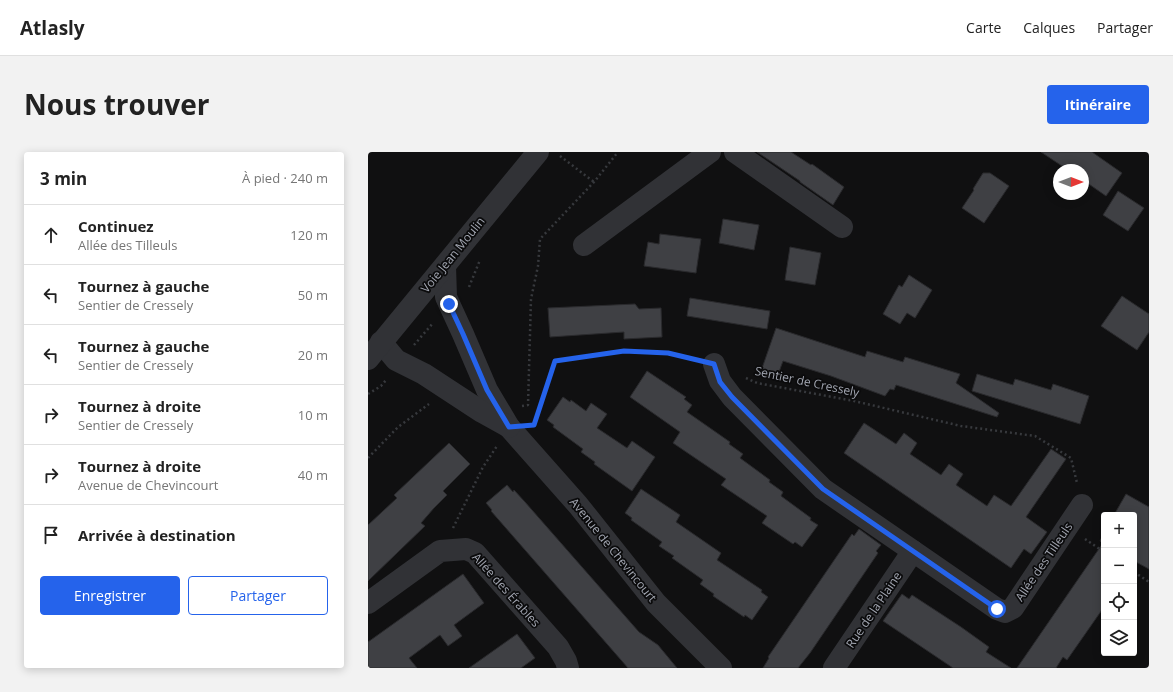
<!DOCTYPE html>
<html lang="fr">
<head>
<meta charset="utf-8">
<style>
  :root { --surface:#fff; --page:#f2f2f2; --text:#222; --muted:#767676; --line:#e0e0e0; --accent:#2563eb }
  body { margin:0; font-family:"Open Sans",sans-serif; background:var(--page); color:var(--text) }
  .controls { position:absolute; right:12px; bottom:12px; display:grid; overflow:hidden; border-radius:4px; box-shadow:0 2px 10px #0003 }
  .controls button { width:36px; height:36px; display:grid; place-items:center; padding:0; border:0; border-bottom:1px solid var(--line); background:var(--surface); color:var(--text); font:20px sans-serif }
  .compass { position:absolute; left:685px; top:12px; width:36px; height:36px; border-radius:50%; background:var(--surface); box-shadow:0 2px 10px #0003; rotate:90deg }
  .stop { position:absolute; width:12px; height:12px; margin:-9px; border:3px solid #2563eb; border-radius:50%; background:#fff }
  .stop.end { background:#2563eb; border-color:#fff; box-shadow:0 1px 4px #0008 }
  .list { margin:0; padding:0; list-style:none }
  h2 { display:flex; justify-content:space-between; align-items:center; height:52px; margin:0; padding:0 16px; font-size:17px }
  h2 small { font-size:13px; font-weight:400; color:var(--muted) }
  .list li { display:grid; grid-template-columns:26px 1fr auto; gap:12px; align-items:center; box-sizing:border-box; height:60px; padding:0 16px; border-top:1px solid var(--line) }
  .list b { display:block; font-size:15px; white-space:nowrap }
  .list p { margin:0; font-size:13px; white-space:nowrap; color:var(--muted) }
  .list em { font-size:13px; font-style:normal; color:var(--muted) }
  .actions { display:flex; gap:8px; padding:12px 16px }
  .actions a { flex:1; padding:9px 0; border:1px solid var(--accent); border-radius:4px; text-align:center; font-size:14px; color:var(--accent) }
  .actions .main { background:var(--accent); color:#fff }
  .icon { flex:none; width:22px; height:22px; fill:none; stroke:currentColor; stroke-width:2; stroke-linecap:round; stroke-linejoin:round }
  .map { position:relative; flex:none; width:781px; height:516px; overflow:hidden; border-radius:4px }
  header { display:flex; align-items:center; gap:24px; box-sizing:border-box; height:56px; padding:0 20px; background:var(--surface); border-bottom:1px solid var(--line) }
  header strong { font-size:19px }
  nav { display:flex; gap:22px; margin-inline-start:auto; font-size:14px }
  .intro { display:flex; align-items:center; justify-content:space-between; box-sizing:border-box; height:96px; padding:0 24px }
  h1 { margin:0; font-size:28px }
  .button { padding:10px 18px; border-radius:4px; background:var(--accent); color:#fff; font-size:14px; font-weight:700 }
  main { display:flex; gap:24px; padding:0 24px }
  aside { flex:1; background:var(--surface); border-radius:4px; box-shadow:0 2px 10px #0003 }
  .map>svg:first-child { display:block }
  .building { fill:#3f4044; stroke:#2a2a2d }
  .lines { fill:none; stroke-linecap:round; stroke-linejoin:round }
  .path { stroke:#37393d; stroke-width:2.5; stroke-dasharray:2 3; stroke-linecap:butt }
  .minor { stroke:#313236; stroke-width:22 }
  .route { stroke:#2563eb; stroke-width:5 }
  .labels { text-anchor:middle; stroke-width:3.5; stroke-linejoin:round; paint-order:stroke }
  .street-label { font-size:12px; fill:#a2a6b1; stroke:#0b0b0c }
</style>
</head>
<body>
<header>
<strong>Atlasly</strong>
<nav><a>Carte</a><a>Calques</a><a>Partager</a></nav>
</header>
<div class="intro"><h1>Nous trouver</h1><a class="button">Itinéraire</a></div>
<main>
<aside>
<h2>3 min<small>À pied · 240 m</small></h2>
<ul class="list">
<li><svg class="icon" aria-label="ahead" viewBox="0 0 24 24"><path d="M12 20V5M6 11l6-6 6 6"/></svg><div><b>Continuez</b><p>Allée des Tilleuls</p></div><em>120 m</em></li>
<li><svg class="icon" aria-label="left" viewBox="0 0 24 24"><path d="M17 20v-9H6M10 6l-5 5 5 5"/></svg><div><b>Tournez à gauche</b><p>Sentier de Cressely</p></div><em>50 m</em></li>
<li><svg class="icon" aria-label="left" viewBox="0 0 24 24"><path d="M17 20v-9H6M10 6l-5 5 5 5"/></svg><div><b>Tournez à gauche</b><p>Sentier de Cressely</p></div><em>20 m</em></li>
<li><svg class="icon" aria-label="right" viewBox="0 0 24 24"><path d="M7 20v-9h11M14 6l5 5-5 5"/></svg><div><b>Tournez à droite</b><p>Sentier de Cressely</p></div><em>10 m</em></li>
<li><svg class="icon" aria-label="right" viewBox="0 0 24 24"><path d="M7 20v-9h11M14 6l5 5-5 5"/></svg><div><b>Tournez à droite</b><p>Avenue de Chevincourt</p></div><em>40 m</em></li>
<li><svg class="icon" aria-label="arrive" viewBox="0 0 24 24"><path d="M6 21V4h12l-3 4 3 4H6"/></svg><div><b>Arrivée à destination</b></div></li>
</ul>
<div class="actions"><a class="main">Enregistrer</a><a>Partager</a></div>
</aside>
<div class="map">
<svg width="781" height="516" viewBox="0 0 781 516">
  <rect width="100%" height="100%" fill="#101011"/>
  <g class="building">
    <path d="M389,0h34l20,13 1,-1 32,23 -11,18 -33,-23v-1z"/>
    <path d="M673,0h51l30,21 -16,23 -23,-16v-10h-15z"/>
    <path d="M615,21h7l19,13 -25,37 -22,-15 12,-18 -1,-1z"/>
    <path d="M750,39l26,17 -16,23 -25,-16z"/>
    <path d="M355,67l36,6 -5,25 -35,-7z"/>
    <path d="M292,82l41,5 -5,34 -52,-7 4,-24 11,2z"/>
    <path d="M422,95l31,6 -6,32 -30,-5z"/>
    <path d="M541,123l23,15 -17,28 -8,-5 -7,11 -17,-10 16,-29 3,2z"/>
    <path d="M754,144l27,18v18l-12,18 -36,-24z"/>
    <path d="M322,146l80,13 -3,18 -80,-13z"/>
    <path d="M267,152l4,5 22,-1 1,29 -38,2v-7l-74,5 -2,-29z"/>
    <path d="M408,176l89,29 2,-6 36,11 2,-5 55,17 -4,9 43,30 -2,4 -101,-32 -2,5 -4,-1 -5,7 -54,-20 -48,-15 -7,19 -16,-6z"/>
    <path d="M279,219l39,26 -2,2 8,6 -5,7 43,30 -1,2 14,10 -3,4 30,22 -1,2 14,10 -2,4 30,22 -1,2 8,5 -16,22 -7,-5 -2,2 -31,-21 5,-7 -46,-31 5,-6 -53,-36 7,-11 -50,-35z"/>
    <path d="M609,222l36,11 2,-6 36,11 2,-6 36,12 -9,28 -108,-33z"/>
    <path d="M195,245l7,5 1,-2 15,11 5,-8 16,11 -10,14 30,20 5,-7 23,16 -23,34 -38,-27 1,-2 -14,-10 2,-3 -30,-22 1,-2 -7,-5z"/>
    <path d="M496,271l32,21 8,-11 13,10 -7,11 31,21 8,-11 14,10 -7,11 31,21 7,-11 17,11 40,-57 15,10 -40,58 21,15 -16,22 -7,-5 -13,19 -167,-115z"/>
    <path d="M81,291l21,21 -27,27 4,4 -13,13 -13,15 4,3 -57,55v-56l29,-27 -3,-3z"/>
    <path d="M139,333l6,7 1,-2 11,12 114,130 19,13 19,23h-49l-137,-157 1,-1 -6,-7z"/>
    <path d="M273,337l39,26 -4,7 45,31 -4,7 45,30 -1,2 7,5 -16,23 -7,-5 -1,2 -31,-21 1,-2 -14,-10 3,-4 -31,-22 2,-2 -15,-10 3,-4 -31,-22 1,-2 -7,-5z"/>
    <path d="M758,342l23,13v62l-15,-8v-46h-20z"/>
    <path d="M491,377l22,16 -5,6 2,2 -68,100 -12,15h-35l6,-10 -1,-1 84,-123 2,2z"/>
    <path d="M736,381v74l-37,53 -4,-3 -7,11h-39l86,-125 -3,-2z"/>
    <path d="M95,422l21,29 -30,22 8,11 -14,10 -8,-11 -31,23 8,10h-49v-26z"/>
    <path d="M534,442l7,5 3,-4 49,32 28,20 -3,5 25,16h-58l-70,-47z"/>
    <path d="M149,482l18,24 -14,10h-52z"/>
  </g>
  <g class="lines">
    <g class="path">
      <path d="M192,4l34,26"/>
      <path d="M101,135l11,-27"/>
      <path d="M46,193l19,-22"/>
      <path d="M378,226l11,5 97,18 107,25 74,10 36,22 6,25"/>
      <path d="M0,242l13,-8 5,-6"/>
      <path d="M154,254l6,-1 3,-106 7,-33 2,-27 54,-57 24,-30"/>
      <path d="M167,271l20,-62 69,-10 44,2 25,6"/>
      <path d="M0,306l30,-31 31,-23"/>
      <path d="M85,376l30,-61 14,-21"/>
      <path d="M717,387l19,13"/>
      <path d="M766,420l15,10"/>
    </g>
    <g class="minor">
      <path d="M367,0l107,75"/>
      <path d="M216,93l126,-93"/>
      <path d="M77,114l1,31 17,37 24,56 22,37 69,78 78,98 65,65"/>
      <path d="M13,190l15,18 28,14 58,38 27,15"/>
      <path d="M0,207l170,-207"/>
      <path d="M346,212l6,17 12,16 91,92 174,120 8,3 8,-4 69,-103"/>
      <path d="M0,451l72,-52 26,-2 9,4 83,94 8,14 2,7"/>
      <path d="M466,516l79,-117"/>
    </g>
  </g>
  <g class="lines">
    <path class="route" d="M81,152l14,30 24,56 22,37 25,-2 21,-64 69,-10 44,2 46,11 6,18 12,15 91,92 174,120"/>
  </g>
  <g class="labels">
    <g class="street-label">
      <text transform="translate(85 103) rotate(-51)" y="4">Voie Jean Moulin</text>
      <text transform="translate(439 230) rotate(12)" y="4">Sentier de Cressely</text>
      <text transform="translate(245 398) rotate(51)" y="4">Avenue de Chevincourt</text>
      <text transform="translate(676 410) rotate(-56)" y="4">Allée des Tilleuls</text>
      <text transform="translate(138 438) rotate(48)" y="4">Allée des Érables</text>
      <text transform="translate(506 458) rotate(-56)" y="4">Rue de la Plaine</text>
    </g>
  </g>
</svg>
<div class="controls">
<button>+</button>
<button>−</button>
<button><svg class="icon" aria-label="locate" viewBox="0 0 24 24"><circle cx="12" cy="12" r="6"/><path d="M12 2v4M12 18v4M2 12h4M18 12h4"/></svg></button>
<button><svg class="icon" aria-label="layers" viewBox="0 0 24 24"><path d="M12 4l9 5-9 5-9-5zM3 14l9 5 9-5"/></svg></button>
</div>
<svg class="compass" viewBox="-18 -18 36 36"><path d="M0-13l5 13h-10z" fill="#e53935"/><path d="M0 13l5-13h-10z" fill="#767676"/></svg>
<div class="stop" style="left:629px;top:457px"></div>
<div class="stop end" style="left:81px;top:152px"></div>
</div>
</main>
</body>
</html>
